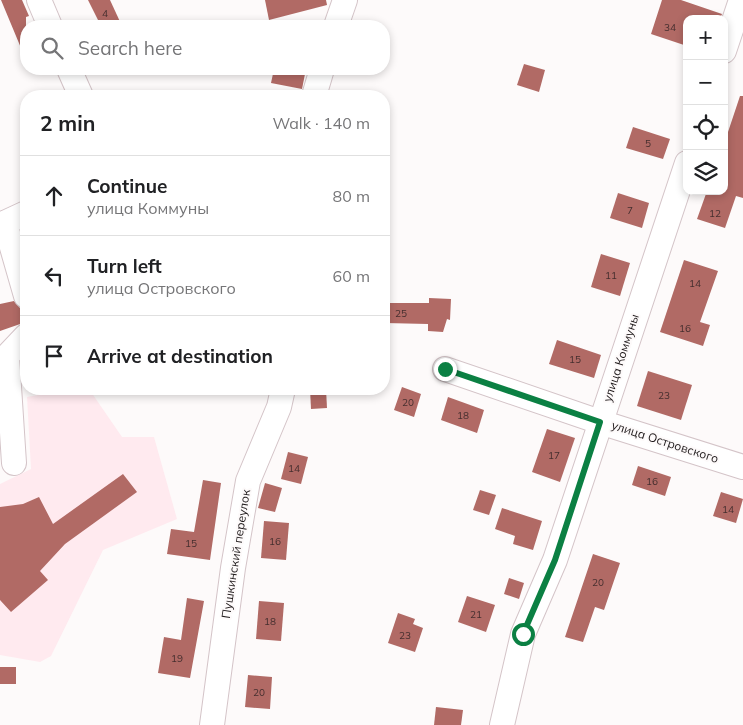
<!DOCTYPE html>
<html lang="en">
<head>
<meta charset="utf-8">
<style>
  :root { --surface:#fff; --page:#f6f6f6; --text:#202124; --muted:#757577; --line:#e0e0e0 }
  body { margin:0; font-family:Mulish,sans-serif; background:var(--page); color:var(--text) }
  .controls { position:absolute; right:15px; top:15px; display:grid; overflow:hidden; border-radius:10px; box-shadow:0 2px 8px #0003 }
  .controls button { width:45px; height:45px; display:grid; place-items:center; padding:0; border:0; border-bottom:1px solid var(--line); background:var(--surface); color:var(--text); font:25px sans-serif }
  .stop { position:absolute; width:15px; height:15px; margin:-11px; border:4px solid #0b8043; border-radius:50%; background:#fff }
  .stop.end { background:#0b8043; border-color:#fff; box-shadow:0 1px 5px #0008 }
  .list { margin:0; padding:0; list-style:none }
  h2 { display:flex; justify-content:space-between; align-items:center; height:65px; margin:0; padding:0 20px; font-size:21px }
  h2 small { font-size:16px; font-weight:400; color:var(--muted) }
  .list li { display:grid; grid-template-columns:32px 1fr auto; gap:15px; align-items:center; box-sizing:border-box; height:80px; padding:0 20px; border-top:1px solid var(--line) }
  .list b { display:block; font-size:19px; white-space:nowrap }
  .list p { margin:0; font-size:16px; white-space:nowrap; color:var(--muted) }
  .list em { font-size:16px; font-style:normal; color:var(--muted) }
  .icon { flex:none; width:28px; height:28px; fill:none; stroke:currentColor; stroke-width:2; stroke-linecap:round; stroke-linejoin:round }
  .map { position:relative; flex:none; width:743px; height:725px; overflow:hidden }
  .search { position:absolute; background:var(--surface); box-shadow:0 2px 8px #0003; left:20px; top:20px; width:370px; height:55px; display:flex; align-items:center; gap:12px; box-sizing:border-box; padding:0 18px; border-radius:20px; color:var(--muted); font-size:19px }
  .panel { position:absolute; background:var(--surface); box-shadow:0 2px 8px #0003; left:20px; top:90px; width:370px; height:305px; border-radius:20px }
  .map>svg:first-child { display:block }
  .built { fill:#ffeaef }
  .building { fill:#b16a65 }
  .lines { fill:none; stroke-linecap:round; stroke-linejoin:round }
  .minor-casing { stroke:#d4c4c8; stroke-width:26 }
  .minor { stroke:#fff; stroke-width:24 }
  .route { stroke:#0b8043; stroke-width:6 }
  .labels { text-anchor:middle; stroke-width:4; stroke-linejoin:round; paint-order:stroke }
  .number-label { font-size:10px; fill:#442e2e }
  .street-label { font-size:12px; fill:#1f1a1b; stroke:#fdfafa }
</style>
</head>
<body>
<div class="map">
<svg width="743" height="725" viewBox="0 0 743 725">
  <rect width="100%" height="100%" fill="#fdfafa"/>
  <path class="built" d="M71,389h18l33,48h32l23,82 -74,31 -52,106 -11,6 -40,-7v-171l31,-15 -4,-72z"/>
  <g class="building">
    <path d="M1,0h21l7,16 -3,1v43z"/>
    <path d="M88,0h22l12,26h-21z"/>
    <path d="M265,0h61l1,5 -58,15z"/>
    <path d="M662,0h19l41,14 -2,5h-33v27l-36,-12z"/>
    <path d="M524,64l21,6 -6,22 -22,-7z"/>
    <path d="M274,69h32l-4,20 -31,-6z"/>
    <path d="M740,96h3v102l-7,-2 -11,32 -28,-9 10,-28h17v-47z"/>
    <path d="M633,127l37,12 -7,20 -37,-11z"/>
    <path d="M618,193l31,10 -7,25 -32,-10z"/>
    <path d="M601,254l29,9 -10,33 -29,-9z"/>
    <path d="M684,260l34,11 -18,51 10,3 -7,21 -43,-14z"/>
    <path d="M429,298l22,1 -1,21 -3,-1 -4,13 -15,-1v-7l-43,-1v-20h44z"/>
    <path d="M14,301l6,7 3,15 -23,8v-27z"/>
    <path d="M557,340l44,15 -7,23 -45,-14z"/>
    <path d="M648,371l44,14 -11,35 -44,-14z"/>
    <path d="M402,387l19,7 -7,23 -20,-7z"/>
    <path d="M310,389h16l1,19 -16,1z"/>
    <path d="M448,397l36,13 -7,23 -36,-13z"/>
    <path d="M547,429l28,9 -15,44 -28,-10z"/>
    <path d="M288,452l20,5 -7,27 -20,-5z"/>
    <path d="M638,466l33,11 -6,19 -33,-11z"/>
    <path d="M123,474l14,18 -72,52 -25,27 8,9 -37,32 -11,-12v-93l23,-3 16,-7 14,27z"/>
    <path d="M203,480l18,3 -11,77 -43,-6 4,-25 23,3z"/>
    <path d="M265,483l17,5 -7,24 -17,-4z"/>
    <path d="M480,490l16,5 -7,20 -16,-5z"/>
    <path d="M721,492l22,7 -7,24 -23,-7z"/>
    <path d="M502,508l40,13 -9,29 -20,-6 2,-8 -20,-7z"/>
    <path d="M264,521l25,2 -3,37 -25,-2z"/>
    <path d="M593,554l27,9 -16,47 -9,-3 -12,35 -18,-5z"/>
    <path d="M509,578l15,5 -5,16 -15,-5z"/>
    <path d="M467,596l28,9 -9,27 -28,-10z"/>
    <path d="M187,598l17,3 -14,77 -32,-5 6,-36 17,3z"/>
    <path d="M259,601l25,2 -3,38 -25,-2z"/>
    <path d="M398,613l17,6 -2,5 10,4 -8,24 -27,-9z"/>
    <rect x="0" y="667" width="16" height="17"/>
    <path d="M248,675l24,2 -2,32 -25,-2z"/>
    <path d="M436,707l27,3 -2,15h-27z"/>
  </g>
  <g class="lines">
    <g class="minor-casing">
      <g id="minor">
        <path d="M39,0l11,26"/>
        <path d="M336,26l9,-26"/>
        <path d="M724,51l17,-51"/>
        <path d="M69,69l12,27"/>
        <path d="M314,96l8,-27"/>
        <path d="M5,223l21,73"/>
        <path d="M0,225l26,-12"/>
        <path d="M445,369l155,53 143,45"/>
        <path d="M14,463l-7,-107 19,-20"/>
        <path d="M212,725l21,-157 15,-87 31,-74 4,-18"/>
        <path d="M502,725l21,-91 32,-74 132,-397"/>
      </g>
    </g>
    <use href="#minor" class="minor"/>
  </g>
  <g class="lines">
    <path class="route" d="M445,369l155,53 -45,138 -32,74"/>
  </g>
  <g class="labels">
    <g class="number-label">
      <text x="105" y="17">4</text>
      <text x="670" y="31">34</text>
      <text x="648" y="147">5</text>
      <text x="630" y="214">7</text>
      <text x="715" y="217">12</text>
      <text x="611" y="279">11</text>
      <text x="695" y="287">14</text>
      <text x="401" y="317">25</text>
      <text x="685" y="332">16</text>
      <text x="575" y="363">15</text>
      <text x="664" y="399">23</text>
      <text x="408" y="406">20</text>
      <text x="463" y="419">18</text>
      <text x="554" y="459">17</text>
      <text x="294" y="472">14</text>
      <text x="652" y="485">16</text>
      <text x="728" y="513">14</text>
      <text x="275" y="545">16</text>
      <text x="191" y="547">15</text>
      <text x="598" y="586">20</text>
      <text x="476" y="618">21</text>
      <text x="270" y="625">18</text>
      <text x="405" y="639">23</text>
      <text x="177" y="662">19</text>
      <text x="259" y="696">20</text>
    </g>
    <g class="street-label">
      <text transform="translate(621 358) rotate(-72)" y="4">улица Коммуны</text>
      <text transform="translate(665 442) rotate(18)" y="4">улица Островского</text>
      <text transform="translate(236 554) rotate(-81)" y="4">Пушкинский переулок</text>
    </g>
  </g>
</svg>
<div class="controls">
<button>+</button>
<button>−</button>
<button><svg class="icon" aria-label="locate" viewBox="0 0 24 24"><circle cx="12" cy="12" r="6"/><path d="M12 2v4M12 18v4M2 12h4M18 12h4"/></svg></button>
<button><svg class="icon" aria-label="layers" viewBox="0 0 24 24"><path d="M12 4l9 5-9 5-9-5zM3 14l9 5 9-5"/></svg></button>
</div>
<div class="stop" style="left:523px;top:634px"></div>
<div class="stop end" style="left:445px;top:369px"></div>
<div class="search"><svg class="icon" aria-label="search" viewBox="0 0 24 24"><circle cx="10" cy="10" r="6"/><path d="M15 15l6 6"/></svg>Search here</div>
<section class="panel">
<h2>2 min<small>Walk · 140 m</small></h2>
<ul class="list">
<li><svg class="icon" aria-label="ahead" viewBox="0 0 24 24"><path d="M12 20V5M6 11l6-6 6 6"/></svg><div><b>Continue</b><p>улица Коммуны</p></div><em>80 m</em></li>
<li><svg class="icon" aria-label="left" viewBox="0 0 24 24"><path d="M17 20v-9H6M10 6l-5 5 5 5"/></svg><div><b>Turn left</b><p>улица Островского</p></div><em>60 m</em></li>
<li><svg class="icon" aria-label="arrive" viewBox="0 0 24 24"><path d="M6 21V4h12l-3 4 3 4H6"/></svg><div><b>Arrive at destination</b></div></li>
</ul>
</section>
</div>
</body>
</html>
